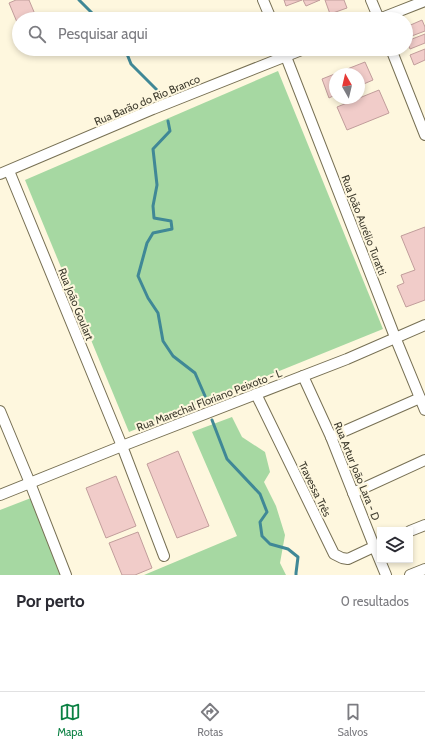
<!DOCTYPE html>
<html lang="pt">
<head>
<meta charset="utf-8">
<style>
  :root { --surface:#fff; --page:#f2f2f3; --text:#2b2b33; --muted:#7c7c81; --line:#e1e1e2; --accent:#0b8043 }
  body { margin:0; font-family:Cabin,sans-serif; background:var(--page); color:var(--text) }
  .controls { position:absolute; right:12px; bottom:12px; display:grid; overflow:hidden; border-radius:0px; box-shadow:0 2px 6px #0003 }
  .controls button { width:36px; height:36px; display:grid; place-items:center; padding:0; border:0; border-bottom:1px solid var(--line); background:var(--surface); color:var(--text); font:20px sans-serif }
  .compass { position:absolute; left:329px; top:68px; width:36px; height:36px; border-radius:50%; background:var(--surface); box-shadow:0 2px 6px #0003; rotate:352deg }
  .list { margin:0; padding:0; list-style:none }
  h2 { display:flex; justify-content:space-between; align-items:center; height:52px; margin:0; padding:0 16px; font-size:17px }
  h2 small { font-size:13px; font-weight:400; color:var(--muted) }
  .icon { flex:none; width:22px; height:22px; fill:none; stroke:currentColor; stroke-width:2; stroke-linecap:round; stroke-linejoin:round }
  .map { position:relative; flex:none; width:425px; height:575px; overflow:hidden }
  .search { position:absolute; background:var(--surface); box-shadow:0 2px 6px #0003; left:12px; right:12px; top:12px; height:44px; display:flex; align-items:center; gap:10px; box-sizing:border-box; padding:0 14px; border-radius:22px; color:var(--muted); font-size:15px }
  .sheet { height:116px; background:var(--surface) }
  nav { display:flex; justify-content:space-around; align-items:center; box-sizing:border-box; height:56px; border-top:1px solid var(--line); background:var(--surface); font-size:11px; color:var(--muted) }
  nav a { display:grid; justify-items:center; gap:2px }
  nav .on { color:var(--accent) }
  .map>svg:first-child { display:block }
  .green { fill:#a6d8a2 }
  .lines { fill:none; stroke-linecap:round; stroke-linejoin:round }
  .stream { stroke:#408896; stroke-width:3 }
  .building { fill:#f1ccc9; stroke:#c19d9b }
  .minor-casing { stroke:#777054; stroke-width:12 }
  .minor { stroke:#fff; stroke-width:10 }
  .labels { text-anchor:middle; stroke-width:4; stroke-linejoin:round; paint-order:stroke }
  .street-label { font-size:11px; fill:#3e3b2e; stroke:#fef7de }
</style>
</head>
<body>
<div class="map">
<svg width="425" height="575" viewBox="0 0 425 575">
  <rect width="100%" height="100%" fill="#fef7de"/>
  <g class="green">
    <path d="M278,71l105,258 -254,103 -104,-252z"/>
    <path d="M232,417l10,20 23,15 5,20 -6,10 12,24 9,29 -5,28 6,12h-142l93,-39 -45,-104z"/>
    <path d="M31,498l29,77h-60v-65z"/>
  </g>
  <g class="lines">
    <g class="stream">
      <path d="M79,0l19,19"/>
      <path d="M125,49l6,15 33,33"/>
      <path d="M168,121l2,10 -17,18 4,36 -4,21 1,12 17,3 1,8 -19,4 -6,10 -9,33 10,22 10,15 5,28 10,15 22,17 10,23"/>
      <path d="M212,420l15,39 33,35 7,18 -7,10 2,14 8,8 18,5 10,8 -2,16v2"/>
    </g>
  </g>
  <g class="building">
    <path d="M16,0h13l8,19h-18v8l-10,-24z"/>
    <path d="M284,0h18l-16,6z"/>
    <path d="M303,0h17l-14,6z"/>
    <path d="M325,0h19l3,8 -17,6z"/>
    <path d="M422,20l3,7v4l-16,6 -3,-7v-3z"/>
    <path d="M425,34v9l-15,6 -3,-8z"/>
    <path d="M425,49v11l-11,5 -4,-10z"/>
    <path d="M365,62l8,18 -14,6v-12h-24v21l-6,3 -7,-19z"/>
    <path d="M379,90l10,23 -42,17 -10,-23z"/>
    <path d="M425,227v73l-19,7 -9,-21 7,-3 -3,-8 14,-5 -14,-34z"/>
    <path d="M178,451l31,75 -32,12 -30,-74z"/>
    <path d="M116,476l20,50 -30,12 -20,-50z"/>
    <path d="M138,532l14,36 -17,7h-13l-13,-32z"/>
  </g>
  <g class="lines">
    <g class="minor-casing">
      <g id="minor">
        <path d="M263,0l8,19"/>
        <path d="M371,0l8,19"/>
        <path d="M379,19l46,-18"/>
        <path d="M283,49l112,288 30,73"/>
        <path d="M391,49l34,86"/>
        <path d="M9,171l113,275 42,110"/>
        <path d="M0,174l153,-65 151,-60"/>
        <path d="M303,376l28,61 43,109 12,29"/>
        <path d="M256,394l78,160 8,4 6,1 32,-15"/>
        <path d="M0,411l30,72 36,92"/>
        <path d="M331,437l89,-39"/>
        <path d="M353,493l72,-33"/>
        <path d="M0,495l122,-49 225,-87 78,-34"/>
        <path d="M410,531l15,-6"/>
        <path d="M410,575l15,-6"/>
      </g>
    </g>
    <use href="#minor" class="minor"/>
  </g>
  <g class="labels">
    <g class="street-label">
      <text transform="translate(147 100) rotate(-23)" y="4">Rua Barão do Rio Branco</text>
      <text transform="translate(364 225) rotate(69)" y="4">Rua João Aurélio Turatti</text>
      <text transform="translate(76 304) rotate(68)" y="4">Rua João Goulart</text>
      <text transform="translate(209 400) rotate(-21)" y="4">Rua Marechal Floriano Peixoto - L</text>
      <text transform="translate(357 471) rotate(68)" y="4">Rua Artur João Lara - D</text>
      <text transform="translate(315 489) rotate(64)" y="4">Travessa Três</text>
    </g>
  </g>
</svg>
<div class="controls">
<button><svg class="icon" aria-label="layers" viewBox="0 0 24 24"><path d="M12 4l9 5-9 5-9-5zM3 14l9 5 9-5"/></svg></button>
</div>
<svg class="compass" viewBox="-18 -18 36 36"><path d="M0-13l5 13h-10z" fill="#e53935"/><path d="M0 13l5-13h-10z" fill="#7c7c81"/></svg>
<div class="search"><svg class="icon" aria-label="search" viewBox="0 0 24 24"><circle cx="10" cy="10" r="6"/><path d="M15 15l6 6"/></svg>Pesquisar aqui</div>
</div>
<section class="sheet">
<h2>Por perto<small>0 resultados</small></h2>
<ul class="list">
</ul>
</section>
<nav>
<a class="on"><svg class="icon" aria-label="map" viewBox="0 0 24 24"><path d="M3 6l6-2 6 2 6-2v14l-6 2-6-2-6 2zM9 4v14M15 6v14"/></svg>Mapa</a>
<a><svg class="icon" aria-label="directions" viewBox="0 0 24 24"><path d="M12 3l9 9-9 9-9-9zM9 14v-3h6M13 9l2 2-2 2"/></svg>Rotas</a>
<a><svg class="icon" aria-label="saved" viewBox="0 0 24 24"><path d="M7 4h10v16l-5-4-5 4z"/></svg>Salvos</a>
</nav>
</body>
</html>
